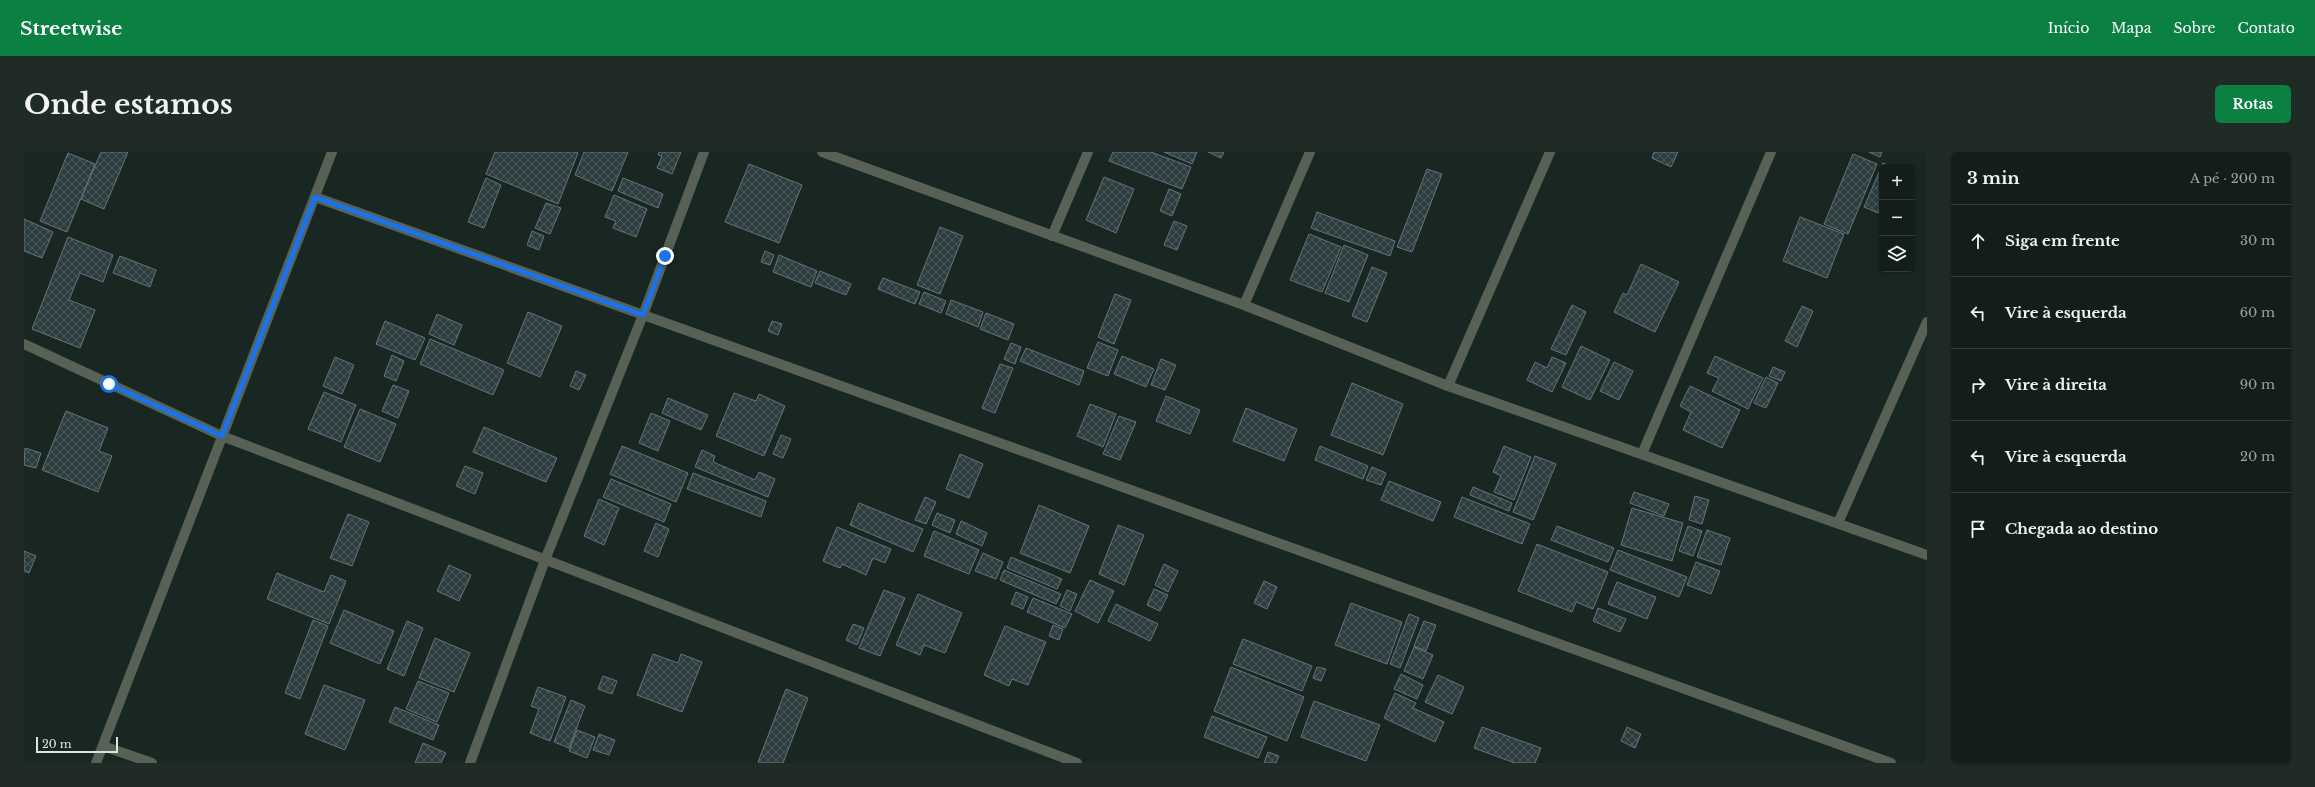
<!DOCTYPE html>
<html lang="pt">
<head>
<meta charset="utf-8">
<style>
  :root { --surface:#131d1a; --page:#202a27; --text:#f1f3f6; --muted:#9da2a2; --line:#323b39; --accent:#0b8043 }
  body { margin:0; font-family:"Libre Baskerville",serif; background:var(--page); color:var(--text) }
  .controls { position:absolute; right:12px; top:12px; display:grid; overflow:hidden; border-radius:6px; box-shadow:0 1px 3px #0004 }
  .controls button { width:36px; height:36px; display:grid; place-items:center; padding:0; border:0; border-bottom:1px solid var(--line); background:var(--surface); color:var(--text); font:20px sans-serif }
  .scale { position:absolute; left:12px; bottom:10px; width:82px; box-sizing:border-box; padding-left:4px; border:2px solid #dbe4e1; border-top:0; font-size:11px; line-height:14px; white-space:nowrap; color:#dbe4e1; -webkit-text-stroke:3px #192723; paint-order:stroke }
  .stop { position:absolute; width:12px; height:12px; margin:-9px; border:3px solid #1a73e8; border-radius:50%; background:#fff }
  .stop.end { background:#1a73e8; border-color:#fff; box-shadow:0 1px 4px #0008 }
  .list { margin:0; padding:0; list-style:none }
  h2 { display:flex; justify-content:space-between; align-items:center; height:52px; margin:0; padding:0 16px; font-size:17px }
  h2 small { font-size:13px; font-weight:400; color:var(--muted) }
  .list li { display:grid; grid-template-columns:26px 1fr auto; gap:12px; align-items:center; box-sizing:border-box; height:72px; padding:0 16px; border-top:1px solid var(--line) }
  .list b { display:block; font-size:15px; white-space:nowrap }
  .list em { font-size:13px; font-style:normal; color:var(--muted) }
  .icon { flex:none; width:22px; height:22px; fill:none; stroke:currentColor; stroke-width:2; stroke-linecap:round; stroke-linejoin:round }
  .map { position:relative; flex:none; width:1903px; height:611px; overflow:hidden; border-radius:6px }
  header { display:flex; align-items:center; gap:24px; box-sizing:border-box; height:56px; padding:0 20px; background:var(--accent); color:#fff }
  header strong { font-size:19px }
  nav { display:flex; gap:22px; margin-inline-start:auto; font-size:14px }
  .intro { display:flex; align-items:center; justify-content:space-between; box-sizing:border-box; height:96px; padding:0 24px }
  h1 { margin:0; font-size:28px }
  .button { padding:10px 18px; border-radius:6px; background:var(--accent); color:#fff; font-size:14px; font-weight:700 }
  main { display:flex; gap:24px; padding:0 24px }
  aside { flex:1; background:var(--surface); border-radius:6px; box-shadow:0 1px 3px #0004 }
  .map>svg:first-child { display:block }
  .building { fill:url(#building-cross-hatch); stroke:#647578 }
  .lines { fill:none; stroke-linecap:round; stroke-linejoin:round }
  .minor { stroke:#576156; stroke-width:10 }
  .route { stroke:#1a73e8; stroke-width:5 }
</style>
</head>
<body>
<header>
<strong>Streetwise</strong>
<nav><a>Início</a><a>Mapa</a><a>Sobre</a><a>Contato</a></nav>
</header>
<div class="intro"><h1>Onde estamos</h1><a class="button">Rotas</a></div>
<main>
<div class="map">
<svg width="1903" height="611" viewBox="0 0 1903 611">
  <defs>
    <pattern id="building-cross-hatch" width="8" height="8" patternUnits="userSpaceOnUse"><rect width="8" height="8" fill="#2d3d3f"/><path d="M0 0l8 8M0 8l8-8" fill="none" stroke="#4b595a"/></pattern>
  </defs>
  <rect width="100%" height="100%" fill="#192723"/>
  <g class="building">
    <path d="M77,0h27l-24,57 -23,-10z"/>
    <path d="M471,0h80l3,1 -20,51 -72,-30z"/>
    <path d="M560,0h44l-16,39 -37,-16z"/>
    <path d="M635,0h22l-9,22 -15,-6 5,-12 -4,-1z"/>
    <path d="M1089,0h38l40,15 -9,22 -73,-28z"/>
    <path d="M1140,0h33l-5,12z"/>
    <path d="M1184,0h16l-3,6z"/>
    <path d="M1630,0h24l-7,15 -19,-9z"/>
    <path d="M1845,0h13l-2,5z"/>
    <path d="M44,1l27,11 -28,68 -27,-11z"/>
    <path d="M1829,2l24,10 -29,70 -24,-10z"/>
    <path d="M1859,11l9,4h-10v38l-4,8 -14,-6z"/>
    <path d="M725,12l53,21 -23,58 -54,-21z"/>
    <path d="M1403,17l15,5 -30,78 -15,-5z"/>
    <path d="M1080,25l30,12 -18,44 -30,-13z"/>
    <path d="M462,26l15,7 -17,43 -16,-6z"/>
    <path d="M599,26l40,16 -5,14 -40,-17z"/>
    <path d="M1145,37l12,5 -9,22 -12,-5z"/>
    <path d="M590,43l33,14 -11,28 -23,-9 3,-7 -11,-4z"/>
    <path d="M522,51l15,5 -11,26 -15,-6z"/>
    <path d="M1293,60l78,29 -5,15 -79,-28z"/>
    <path d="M1776,65l44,17 -17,44 -44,-17z"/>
    <path d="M0,67l29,13 -11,26 -18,-7z"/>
    <path d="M1150,69l13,5 -10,24 -13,-5z"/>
    <path d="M916,75l23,9 -23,58 -23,-9z"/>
    <path d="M508,79l12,5 -5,14 -12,-5z"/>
    <path d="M1285,82l32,13 -19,45 -32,-12z"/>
    <path d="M44,85l45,18 -10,27 -23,-9 -11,27 26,10 -15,38 -48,-19z"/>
    <path d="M1320,93l24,10 -19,47 -24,-9z"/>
    <path d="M741,99l9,4 -4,10 -9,-3z"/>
    <path d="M755,103l38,16 -6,16 -38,-15z"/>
    <path d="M96,104l36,14 -6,17 -37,-14z"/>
    <path d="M1617,112l38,18 -24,50 -41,-20 9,-19 4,2z"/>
    <path d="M1348,115l15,6 -20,49 -15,-6z"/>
    <path d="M796,119l31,13 -5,11 -31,-12z"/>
    <path d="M859,126l37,14 -5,12 -37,-15z"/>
    <path d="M900,140l22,9 -5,12 -22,-9z"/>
    <path d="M1091,142l16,6 -17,44 -16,-7z"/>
    <path d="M927,148l32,12 -5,15 -32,-13z"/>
    <path d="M1548,153l14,7 -20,43 -15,-6z"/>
    <path d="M1778,154l11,5 -16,36 -12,-6z"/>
    <path d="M504,160l34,14 -22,51 -33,-14z"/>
    <path d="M962,161l28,11 -6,16 -28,-11z"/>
    <path d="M413,162l25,11 -8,20 -25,-11z"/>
    <path d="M361,169l40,17 -10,22 -39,-16z"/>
    <path d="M748,169l10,3 -4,11 -10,-4z"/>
    <path d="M406,187l74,31 -11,25 -73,-31z"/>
    <path d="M1074,190l20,8 -10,26 -21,-8z"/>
    <path d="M987,191l10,4 -6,17 -11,-5z"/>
    <path d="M1557,194l29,14 -20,40 -28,-13z"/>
    <path d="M1002,196l58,23 -5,14 -59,-24z"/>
    <path d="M368,203l12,6 -8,20 -12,-5z"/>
    <path d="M1098,204l32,13 -8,18 -32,-13z"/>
    <path d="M1691,204l48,22 -15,31 -36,-18 7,-13 -12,-5z"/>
    <path d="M311,205l19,8 -12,29 -19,-8z"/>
    <path d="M1528,205l14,6 -14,29 -25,-12 8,-18 12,6z"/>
    <path d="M1137,207l15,6 -11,25 -14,-5z"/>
    <path d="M1590,210l19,9 -14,29 -19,-9z"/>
    <path d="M976,212l13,4 -18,45 -13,-5z"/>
    <path d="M1749,215l12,5 -4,9 -12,-5z"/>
    <path d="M552,219l10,4 -7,15 -9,-4z"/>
    <path d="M1742,225l12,6 -12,25 -12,-5z"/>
    <path d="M1328,231l51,21 -20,51 -52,-20z"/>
    <path d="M369,233l16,6 -11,27 -16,-7z"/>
    <path d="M1666,234l50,24 -18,38 -39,-18 8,-18 -11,-6z"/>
    <path d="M300,240l32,13 -15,37 -33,-13z"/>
    <path d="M710,241l22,8 3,-7 26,12 -21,50 -48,-20z"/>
    <path d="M1142,244l34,14 -10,24 -34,-13z"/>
    <path d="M644,246l40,17 -7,15 -39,-17z"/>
    <path d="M1066,252l26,10 -13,33 -26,-11z"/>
    <path d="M1222,256l51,21 -13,32 -51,-20z"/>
    <path d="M336,257l36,15 -16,38 -36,-15z"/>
    <path d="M42,259l42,17 -9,23 13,5 -14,36 -56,-22z"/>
    <path d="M627,261l19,8 -12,30 -19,-8z"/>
    <path d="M1095,264l17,6 -16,38 -17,-6z"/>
    <path d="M460,275l73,31 -11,24 -73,-30z"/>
    <path d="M757,283l10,4 -8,19 -10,-4z"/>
    <path d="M598,294l66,27 -12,29 -66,-28z"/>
    <path d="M1296,294l48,20 -5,13 -48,-19z"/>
    <path d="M1480,294l27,11 -17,43 -20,-8 7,-16 -8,-4z"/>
    <path d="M1,296l16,5 -5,15 -12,-3z"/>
    <path d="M678,298l13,6 -2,6 42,18 4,-8 16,7 -7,18 -73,-30z"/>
    <path d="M936,302l23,10 -14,34 -23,-9z"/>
    <path d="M1511,304l21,8 -23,56 -20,-8z"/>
    <path d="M441,314l18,7 -8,21 -19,-8z"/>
    <path d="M1348,315l14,6 -5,12 -15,-5z"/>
    <path d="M669,321l73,28 -5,16 -74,-28z"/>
    <path d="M587,327l60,25 -7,18 -61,-25z"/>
    <path d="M1365,329l52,21 -8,19 -52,-21z"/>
    <path d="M1449,335l39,16 -3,8 -39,-16z"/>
    <path d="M1610,340l35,12 -5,12 -34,-13z"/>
    <path d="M1671,344l14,4 -7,24 -13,-4z"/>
    <path d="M901,345l11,5 -10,22 -11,-4z"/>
    <path d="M1438,345l68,27 -8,20 -68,-27z"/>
    <path d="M575,347l20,9 -15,37 -20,-9z"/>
    <path d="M835,351l64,26 -10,23 -63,-27z"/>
    <path d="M1015,353l50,21 -19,47 -50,-20z"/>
    <path d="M1608,356l51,15 -11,38 -51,-16z"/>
    <path d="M913,361l18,7 -5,13 -18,-8z"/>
    <path d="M324,362l21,8 -17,44 -22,-8z"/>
    <path d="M937,369l26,12 -5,13 -26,-12z"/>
    <path d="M632,371l13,6 -11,28 -14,-6z"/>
    <path d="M1094,373l26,10 -20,50 -25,-11z"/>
    <path d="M1533,374l57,22 -6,14 -57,-22z"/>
    <path d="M1664,374l14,5 -9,25 -14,-5z"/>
    <path d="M813,375l54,22 -6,14 -12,-5 -7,17 -24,-11 -2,4 -17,-7z"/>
    <path d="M1683,378l23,8 -9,27 -24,-8z"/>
    <path d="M910,379l45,19 -10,24 -45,-18z"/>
    <path d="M1513,392l71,28 -15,37 -17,-7 -4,10 -54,-21z"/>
    <path d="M1594,398l69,27 -8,20 -69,-27z"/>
    <path d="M0,399l12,5 -7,17 -5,-2z"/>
    <path d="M959,401l20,9 -7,17 -21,-8z"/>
    <path d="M987,405l51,22 -5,10 -50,-21z"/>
    <path d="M1672,410l24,9 -9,23 -24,-9z"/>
    <path d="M1140,412l14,7 -10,21 -13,-7z"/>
    <path d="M425,413l22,10 -12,26 -22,-10z"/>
    <path d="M980,418l57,24 -5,10 -56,-24z"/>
    <path d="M253,421l47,19 7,-17 15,6 -17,43 -62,-25z"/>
    <path d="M1066,428l24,11 -16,32 -23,-12z"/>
    <path d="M1240,429l13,6 -10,22 -13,-6z"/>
    <path d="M1593,430l39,15 -9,22 -39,-15z"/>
    <path d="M1130,437l14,6 -8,16 -13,-6z"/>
    <path d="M860,438l21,8 -25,58 -21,-8z"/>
    <path d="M1043,438l10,4 -7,17 -10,-5z"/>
    <path d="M992,440l12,5 -5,12 -12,-5z"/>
    <path d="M894,442l44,19 -17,40 -21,-8 -4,10 -24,-10z"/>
    <path d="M1009,446l39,16 -7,14 -38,-16z"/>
    <path d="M1327,451l51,19 -15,42 -52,-19z"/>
    <path d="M1092,452l42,20 -8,17 -42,-20z"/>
    <path d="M1574,456l28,11 -6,13 -27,-11z"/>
    <path d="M320,458l50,21 -14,33 -50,-21z"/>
    <path d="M1385,462l10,4 -19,50 -10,-4z"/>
    <path d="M289,468l15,6 -28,73 -15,-6z"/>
    <path d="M383,469l16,7 -19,48 -17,-7z"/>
    <path d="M1400,469l12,4 -10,26 -12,-5z"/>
    <path d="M829,472l11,4 -7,17 -11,-5z"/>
    <path d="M1029,473l10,4 -4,11 -10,-4z"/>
    <path d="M981,474l41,16 -18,43 -16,-6 -3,7 -25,-11z"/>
    <path d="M411,486l35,15 -16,39 -35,-14z"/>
    <path d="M1219,487l69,27 -10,25 -69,-27z"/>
    <path d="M1390,495l19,8 -10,24 -19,-8z"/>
    <path d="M629,502l25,9 3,-9 21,8 -20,50 -45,-17z"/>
    <path d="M1207,515l73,30 -17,44 -73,-30z"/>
    <path d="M1293,515l9,2 -5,12 -8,-3z"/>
    <path d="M1377,522l22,11 -6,14 -23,-10z"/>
    <path d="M1414,523l26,12 -12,27 -27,-12z"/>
    <path d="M579,524l14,5 -5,13 -14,-5z"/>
    <path d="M394,529l31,12 -12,29 -31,-13z"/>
    <path d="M300,533l41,15 -20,50 -40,-16z"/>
    <path d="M514,535l28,10 -16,44 -20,-8 9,-24 -8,-3z"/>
    <path d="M762,537l22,9 -25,65h-23l-2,-1z"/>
    <path d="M1371,541l21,10 -3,5 31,14 -9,20 -51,-24z"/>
    <path d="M547,548l14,6 -16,42 -15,-6z"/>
    <path d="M1290,549l66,24 -14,36 -65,-24z"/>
    <path d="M371,555l44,18 -6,15 -44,-18z"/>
    <path d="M1188,564l55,21 -9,21 -54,-21z"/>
    <path d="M1458,575l59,21 -6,15h-20l-41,-15z"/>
    <path d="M1603,575l14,7 -6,14 -14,-7z"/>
    <path d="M553,578l18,7 -8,21 -18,-7z"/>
    <path d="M575,582l16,6 -6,15 -16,-5z"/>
    <path d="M399,591l23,10 -5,10h-26z"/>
    <path d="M1244,600l11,4 -3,7h-12z"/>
  </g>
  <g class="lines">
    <g class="minor">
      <path d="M798,0l422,153 204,81 479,169"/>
      <path d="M291,45l1576,566"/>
      <path d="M1028,84l36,-84"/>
      <path d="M1220,153l66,-153"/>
      <path d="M0,192l198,92 855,327"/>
      <path d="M1424,234l102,-234"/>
      <path d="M1618,302l129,-302"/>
      <path d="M1814,371l89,-201"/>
      <path d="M79,594l49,17"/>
      <path d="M72,611l236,-611"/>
      <path d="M446,611l75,-203 98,-245 61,-163"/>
    </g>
  </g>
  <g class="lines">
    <path class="route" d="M85,232l113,52 93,-239 328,118 22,-59"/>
  </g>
</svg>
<div class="controls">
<button>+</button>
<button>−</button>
<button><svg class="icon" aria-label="layers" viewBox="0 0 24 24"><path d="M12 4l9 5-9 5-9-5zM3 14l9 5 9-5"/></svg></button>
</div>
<div class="scale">20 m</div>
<div class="stop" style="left:85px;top:232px"></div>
<div class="stop end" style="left:641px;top:104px"></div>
</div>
<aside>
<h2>3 min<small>A pé · 200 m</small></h2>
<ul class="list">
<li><svg class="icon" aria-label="ahead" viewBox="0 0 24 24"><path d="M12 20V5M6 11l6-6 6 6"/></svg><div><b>Siga em frente</b></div><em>30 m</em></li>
<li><svg class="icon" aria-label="left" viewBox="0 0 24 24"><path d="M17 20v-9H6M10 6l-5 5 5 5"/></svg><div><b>Vire à esquerda</b></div><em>60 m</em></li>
<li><svg class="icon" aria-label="right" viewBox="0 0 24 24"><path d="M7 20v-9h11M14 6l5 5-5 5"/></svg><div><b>Vire à direita</b></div><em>90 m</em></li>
<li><svg class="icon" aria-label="left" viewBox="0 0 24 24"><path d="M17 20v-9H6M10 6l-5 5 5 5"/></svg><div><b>Vire à esquerda</b></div><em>20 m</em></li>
<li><svg class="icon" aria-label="arrive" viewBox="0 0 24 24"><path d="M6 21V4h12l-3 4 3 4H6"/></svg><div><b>Chegada ao destino</b></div></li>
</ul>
</aside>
</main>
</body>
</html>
